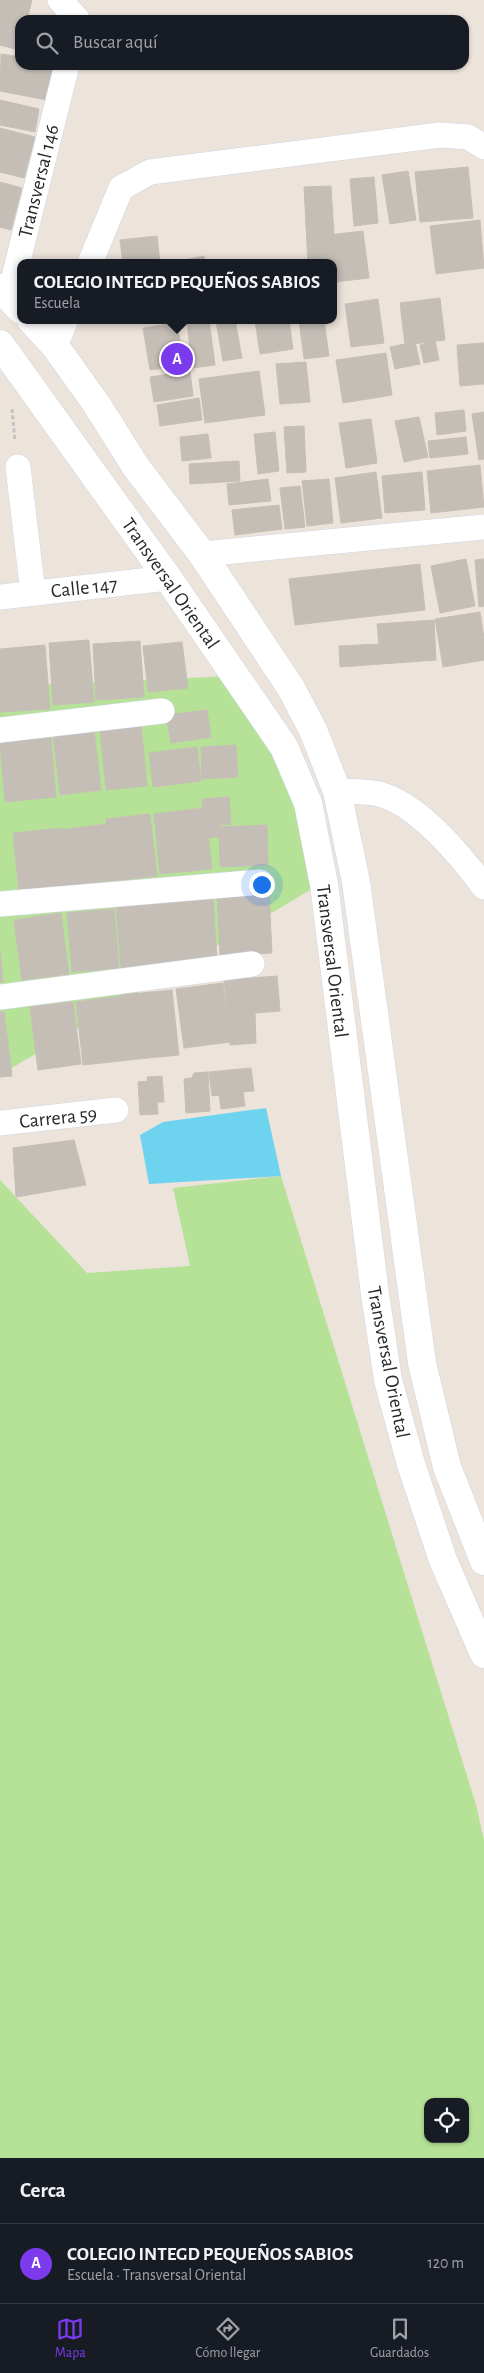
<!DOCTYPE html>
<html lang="es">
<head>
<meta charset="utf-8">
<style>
  :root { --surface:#171b24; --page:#242831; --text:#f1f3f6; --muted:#9ea1a6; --line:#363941; --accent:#7c3aed }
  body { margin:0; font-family:"Alegreya Sans",sans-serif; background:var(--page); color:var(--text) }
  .controls { position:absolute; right:15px; bottom:15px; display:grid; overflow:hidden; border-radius:10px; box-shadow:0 1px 4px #0004 }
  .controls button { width:45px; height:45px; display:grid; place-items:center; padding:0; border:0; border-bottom:1px solid var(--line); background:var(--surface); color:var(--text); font:25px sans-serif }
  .you { position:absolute; left:261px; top:884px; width:18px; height:18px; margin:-12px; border:4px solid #fff; border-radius:50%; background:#1a73e8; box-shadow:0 0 0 8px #1a73e833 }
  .badge { display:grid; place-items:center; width:32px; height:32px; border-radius:50%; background:var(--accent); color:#fff; font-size:16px; font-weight:700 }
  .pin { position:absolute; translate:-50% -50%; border:2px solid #fff; box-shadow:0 1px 5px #0006 }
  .popup { position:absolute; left:17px; top:259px; width:320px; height:65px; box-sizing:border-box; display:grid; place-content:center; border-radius:10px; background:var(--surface); filter:drop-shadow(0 1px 4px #0005); font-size:16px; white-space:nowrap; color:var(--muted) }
  .popup b { font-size:19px; color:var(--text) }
  .popup::after { content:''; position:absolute; left:50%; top:100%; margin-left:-10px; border:10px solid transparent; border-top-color:var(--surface) }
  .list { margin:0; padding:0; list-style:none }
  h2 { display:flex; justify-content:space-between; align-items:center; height:65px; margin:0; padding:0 20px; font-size:21px }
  h2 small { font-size:16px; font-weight:400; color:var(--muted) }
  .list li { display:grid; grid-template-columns:32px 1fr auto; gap:15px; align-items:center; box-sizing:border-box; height:80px; padding:0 20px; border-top:1px solid var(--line) }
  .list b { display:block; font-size:19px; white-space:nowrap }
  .list p { margin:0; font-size:16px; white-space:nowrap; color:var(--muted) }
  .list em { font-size:16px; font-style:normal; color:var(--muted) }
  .icon { flex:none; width:28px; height:28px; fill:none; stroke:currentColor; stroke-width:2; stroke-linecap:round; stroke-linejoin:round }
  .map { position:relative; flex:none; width:484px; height:2158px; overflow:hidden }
  .search { position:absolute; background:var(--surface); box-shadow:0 1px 4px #0004; left:15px; right:15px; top:15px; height:55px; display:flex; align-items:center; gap:12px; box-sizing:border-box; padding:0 18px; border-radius:15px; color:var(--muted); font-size:19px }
  .sheet { height:145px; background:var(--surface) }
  nav { display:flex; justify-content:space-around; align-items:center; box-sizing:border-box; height:70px; border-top:1px solid var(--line); background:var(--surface); font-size:14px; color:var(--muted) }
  nav a { display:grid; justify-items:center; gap:2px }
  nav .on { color:var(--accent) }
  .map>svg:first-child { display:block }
  .green { fill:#b5e297; fill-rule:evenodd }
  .water { fill:#6dd3ee }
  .building { fill:#c4beb7; stroke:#c7bfb5 }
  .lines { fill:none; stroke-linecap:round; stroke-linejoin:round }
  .minor-casing { stroke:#d0d5e2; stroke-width:26 }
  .secondary-casing { stroke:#d0d5e2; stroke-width:29 }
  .path { stroke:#c3c3c3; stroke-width:3; stroke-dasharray:4 2.5; stroke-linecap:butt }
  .minor { stroke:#fff; stroke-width:25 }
  .secondary { stroke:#fff; stroke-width:28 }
  .labels { text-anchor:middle; stroke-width:4; stroke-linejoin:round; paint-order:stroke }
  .street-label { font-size:20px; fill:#292929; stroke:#fff }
</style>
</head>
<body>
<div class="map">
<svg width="484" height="2158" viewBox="0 0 484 2158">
  <rect width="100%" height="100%" fill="#ece3db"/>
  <g class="green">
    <path d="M230,676l72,130 18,78 -320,191v-388z"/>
    <path d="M281,1176l195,629 8,35v318h-484v-978l87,93 103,-7 -17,-78zM428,2102h37v37h-37z"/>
  </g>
  <path class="water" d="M266,1108l15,68 -132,8 -9,-49 23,-13z"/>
  <g class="building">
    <path d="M0,0h32l-5,20h-7l-1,30 -19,-5z"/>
    <path d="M1,54l19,3v8h34l-7,35 -47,-9z"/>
    <path d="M0,100l39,9 -4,23 -35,-7z"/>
    <path d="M0,128l35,9 -11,41 -24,-6z"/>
    <path d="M468,167l5,51 -53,4 -5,-50z"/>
    <path d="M408,171l8,49 -26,4 -8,-49z"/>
    <path d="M374,177l4,46 -24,3 -4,-47z"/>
    <path d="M0,182l22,6 -11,42 -11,-3z"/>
    <path d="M331,186l6,97h-4v-20h-25l-4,-76z"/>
    <path d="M480,220l4,48 -48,6 -6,-48z"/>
    <path d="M363,231l6,47 -35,4 -5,-47z"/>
    <path d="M157,236l3,27h-37l-3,-23z"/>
    <path d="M204,256l1,7h-35z"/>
    <path d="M440,298l5,42 -40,5 -5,-42z"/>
    <path d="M378,299l6,44 -33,4 -6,-43z"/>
    <path d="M209,320l6,45 -23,3 -5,-46z"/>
    <path d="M235,320l7,38 -19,3 -7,-40z"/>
    <path d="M255,320h34l4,29 -33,5z"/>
    <path d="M299,320h25l5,36 -25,3z"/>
    <path d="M177,323l7,42 -34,5 -7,-42z"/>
    <path d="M435,341l4,19 -15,3 -4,-18z"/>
    <path d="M415,342l5,22 -25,5 -5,-22z"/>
    <path d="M484,343v41l-24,2 -3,-41z"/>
    <path d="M386,353l6,42 -49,8 -7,-43z"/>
    <path d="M306,362l4,40 -30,2 -4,-40z"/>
    <path d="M190,371l3,25 -39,6 -4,-25z"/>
    <path d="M259,371l6,44 -60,8 -6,-44z"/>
    <path d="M199,398l3,22 -42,6 -3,-21z"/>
    <path d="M464,410l2,21 -29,4 -2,-22z"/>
    <path d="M484,412v47l-5,1 -7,-46z"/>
    <path d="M419,417l9,40 -24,5 -9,-41z"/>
    <path d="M371,419l6,44 -31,5 -7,-45z"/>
    <path d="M304,426l2,46 -19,1 -3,-46z"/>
    <path d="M275,432l4,39 -21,3 -4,-40z"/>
    <path d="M208,434l3,24 -29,3 -2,-24z"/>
    <path d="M466,437l2,17 -38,4 -2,-17z"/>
    <path d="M239,461l1,20 -50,3 -1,-20z"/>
    <path d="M480,465l4,42 -53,6 -4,-42z"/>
    <path d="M376,472l6,46 -41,5 -6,-45z"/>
    <path d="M422,472l3,38 -40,3 -3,-37z"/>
    <path d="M268,479l3,22 -42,4 -2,-21z"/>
    <path d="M329,479l4,44 -26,3 -5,-45z"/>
    <path d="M300,486l5,41 -20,2 -5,-41z"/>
    <path d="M279,505l3,24 -47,6 -3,-25z"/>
    <path d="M466,559l9,47 -35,7 -9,-47z"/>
    <path d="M484,559v47l-5,1 -4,-47z"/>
    <path d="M420,564l5,46 -130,15 -6,-46z"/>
    <path d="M480,612l4,26v22l-41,7 -8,-48z"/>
    <path d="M434,620l2,40 -96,7 -1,-21 40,-2 -2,-20z"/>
    <path d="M89,640l5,62 -41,3 -4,-62z"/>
    <path d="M140,641l4,56 -48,3 -3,-56z"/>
    <path d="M182,642l6,46 -40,4 -5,-46z"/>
    <path d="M45,645l5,64 -50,3v-63z"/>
    <path d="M207,710l4,27 -40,6 -5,-28z"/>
    <path d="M141,724l6,62 -41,4 -6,-62z"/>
    <path d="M94,730l7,60 -41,5 -7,-60z"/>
    <path d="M51,737l5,60 -51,5 -5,-60z"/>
    <path d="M236,745l2,32 -36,2 -1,-32z"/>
    <path d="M197,747l4,34 -48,6 -4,-34z"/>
    <path d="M229,797l2,27 -11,1v12l-15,1 -3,-39z"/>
    <path d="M205,808l7,61 -52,5 -6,-60z"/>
    <path d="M150,814l7,62 -45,5 -6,-62z"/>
    <path d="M107,824l7,56 -47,6 -7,-56z"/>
    <path d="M267,825l1,40 -48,2 -1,-40z"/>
    <path d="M62,828l6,60 -49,5 -6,-60z"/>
    <path d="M269,893l3,60 -52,3 -3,-61z"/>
    <path d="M213,899l4,61 -47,3 -4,-61z"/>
    <path d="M167,903l5,61 -51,4 -5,-61z"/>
    <path d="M114,909l5,59 -47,4 -5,-59z"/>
    <path d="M61,913l8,61 -47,6 -8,-60z"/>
    <path d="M0,951l3,31h-3z"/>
    <path d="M277,976l3,35 -25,2 1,30 -26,2 -6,-65z"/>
    <path d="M223,983l7,59 -46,6 -8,-59z"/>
    <path d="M172,990l7,65 -51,5 -7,-65z"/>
    <path d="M122,996l7,64 -46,5 -7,-63z"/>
    <path d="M73,1002l8,62 -43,6 -8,-63z"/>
    <path d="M0,1012h4l8,64 -12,1z"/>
    <path d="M251,1068l3,23 -11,1 2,14 -24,3 -2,-14 -7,1 -3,-24z"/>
    <path d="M208,1072l2,39 -24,2 -2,-34 8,-1 2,-5z"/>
    <path d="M162,1076l2,26h-7l1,12 -18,1 -2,-33 10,-1 -1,-4z"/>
    <path d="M74,1140l12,45 -70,12 -3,-49z"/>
  </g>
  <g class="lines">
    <g class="minor-casing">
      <g id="minor">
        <path d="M60,0l18,20"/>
        <path d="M90,263l31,-75 29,-16 290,-37 28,2 16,10"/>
        <path d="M9,297l58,-232"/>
        <path d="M55,346l11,-26"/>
        <path d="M18,467l15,126"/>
        <path d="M202,554l282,-27"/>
        <path d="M0,597l168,-19"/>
        <path d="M0,730l162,-19"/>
        <path d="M337,791c13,1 29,0 42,3 39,10 82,62 105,93"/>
        <path d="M0,904l260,-22"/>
        <path d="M0,997l252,-33"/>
        <path d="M0,1123l116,-13"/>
      </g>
    </g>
    <g class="secondary-casing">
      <g id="secondary">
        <path d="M0,288l21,22"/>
        <path d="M31,320l24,26 42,59 39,62 66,87 89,134 22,42 24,61 19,91 66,481 25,104 37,94"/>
        <path d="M0,344l168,234 116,169 24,56 16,81 51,410 13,86 23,84 32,96 41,94"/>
      </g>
    </g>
    <path class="path" d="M12,409l3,32"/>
    <use href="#minor" class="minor"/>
    <use href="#secondary" class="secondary"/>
  </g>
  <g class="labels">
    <g class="street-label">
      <text transform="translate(38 181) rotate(-76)" y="7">Transversal 146</text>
      <text transform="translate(171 583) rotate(55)" y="7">Transversal Oriental</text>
      <text transform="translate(84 587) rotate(-6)" y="7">Calle 147</text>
      <text transform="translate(333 961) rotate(83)" y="7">Transversal Oriental</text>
      <text transform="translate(58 1117) rotate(-6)" y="7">Carrera 59</text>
      <text transform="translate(389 1362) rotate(79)" y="7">Transversal Oriental</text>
    </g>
  </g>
</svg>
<div class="controls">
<button><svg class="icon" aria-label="locate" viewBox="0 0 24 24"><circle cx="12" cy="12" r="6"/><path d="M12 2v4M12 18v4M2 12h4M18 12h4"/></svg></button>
</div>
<div class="you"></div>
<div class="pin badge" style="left:177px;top:359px">A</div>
<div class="popup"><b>COLEGIO INTEGD PEQUEÑOS SABIOS</b>Escuela</div>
<div class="search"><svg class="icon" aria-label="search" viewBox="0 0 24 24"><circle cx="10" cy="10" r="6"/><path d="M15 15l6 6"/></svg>Buscar aquí</div>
</div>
<section class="sheet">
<h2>Cerca<small></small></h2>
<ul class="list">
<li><span class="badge">A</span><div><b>COLEGIO INTEGD PEQUEÑOS SABIOS</b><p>Escuela · Transversal Oriental</p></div><em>120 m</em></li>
</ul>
</section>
<nav>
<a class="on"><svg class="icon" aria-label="map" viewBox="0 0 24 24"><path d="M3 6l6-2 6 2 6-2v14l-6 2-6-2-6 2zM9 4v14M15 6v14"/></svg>Mapa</a>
<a><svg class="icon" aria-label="directions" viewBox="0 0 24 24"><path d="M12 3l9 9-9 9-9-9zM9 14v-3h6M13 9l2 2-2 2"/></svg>Cómo llegar</a>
<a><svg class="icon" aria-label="saved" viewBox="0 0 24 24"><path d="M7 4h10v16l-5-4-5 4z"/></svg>Guardados</a>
</nav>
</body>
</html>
